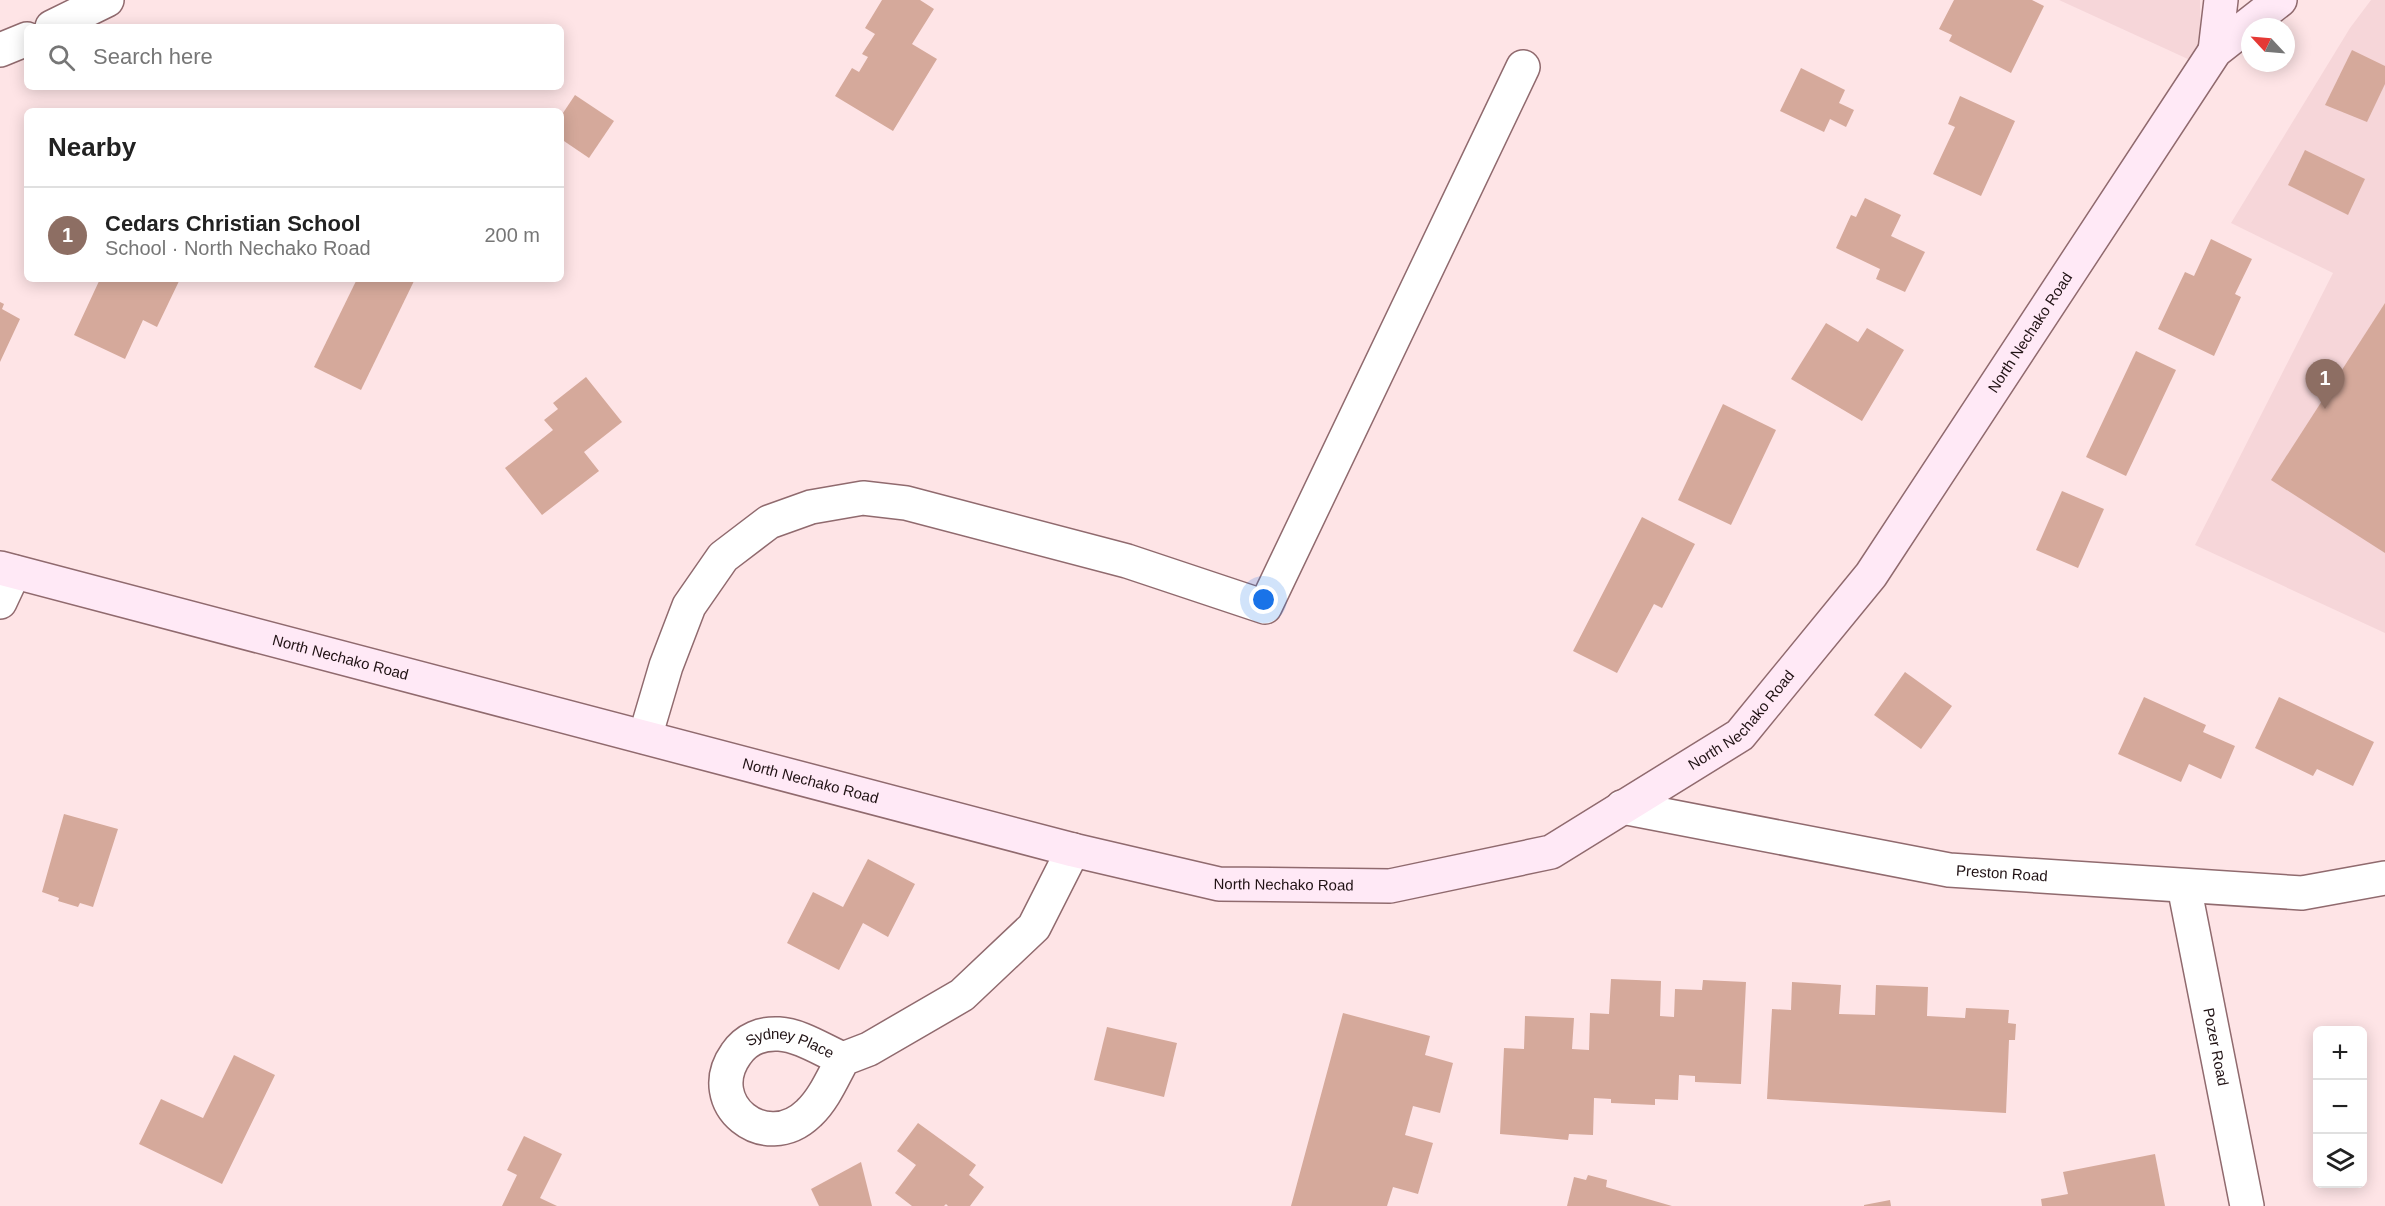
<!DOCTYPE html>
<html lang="en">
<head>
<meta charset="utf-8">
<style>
  :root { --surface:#fff; --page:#f2f2f2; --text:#222; --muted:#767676; --line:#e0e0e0; --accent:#b45309 }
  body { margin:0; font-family:Helvetica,sans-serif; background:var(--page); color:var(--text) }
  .controls { position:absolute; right:18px; bottom:18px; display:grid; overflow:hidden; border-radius:9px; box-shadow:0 3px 15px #0003 }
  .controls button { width:54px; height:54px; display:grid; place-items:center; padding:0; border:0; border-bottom:2px solid var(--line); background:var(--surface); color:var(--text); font:30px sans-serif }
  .compass { position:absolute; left:2241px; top:18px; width:54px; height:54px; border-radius:50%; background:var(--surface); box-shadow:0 3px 15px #0003; rotate:296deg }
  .you { position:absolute; left:1264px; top:600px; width:21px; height:21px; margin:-15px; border:4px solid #fff; border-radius:50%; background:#1a73e8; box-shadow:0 0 0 9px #1a73e833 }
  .badge { display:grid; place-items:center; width:39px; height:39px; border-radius:50%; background:var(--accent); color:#fff; font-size:20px; font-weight:700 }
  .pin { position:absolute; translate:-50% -50px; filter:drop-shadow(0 2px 3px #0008) }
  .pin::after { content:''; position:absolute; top:32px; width:21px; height:18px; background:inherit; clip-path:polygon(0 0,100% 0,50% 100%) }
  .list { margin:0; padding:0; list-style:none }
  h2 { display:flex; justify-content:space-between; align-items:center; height:78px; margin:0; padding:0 24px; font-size:26px }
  h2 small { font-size:20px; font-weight:400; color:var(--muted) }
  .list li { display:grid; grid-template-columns:39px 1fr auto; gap:18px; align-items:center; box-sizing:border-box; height:96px; padding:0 24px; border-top:2px solid var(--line) }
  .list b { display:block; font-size:22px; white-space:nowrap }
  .list p { margin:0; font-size:20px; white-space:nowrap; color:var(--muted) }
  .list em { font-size:20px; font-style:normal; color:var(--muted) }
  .icon { flex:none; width:33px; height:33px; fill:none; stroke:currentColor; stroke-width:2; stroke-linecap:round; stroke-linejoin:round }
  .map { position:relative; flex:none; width:2385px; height:1206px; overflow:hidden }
  .search { position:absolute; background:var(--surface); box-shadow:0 3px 15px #0003; left:24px; top:24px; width:540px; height:66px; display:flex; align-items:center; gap:15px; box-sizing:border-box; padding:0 21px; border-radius:9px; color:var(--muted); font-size:22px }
  .panel { position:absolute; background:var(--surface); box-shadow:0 3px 15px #0003; left:24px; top:108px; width:540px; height:174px; border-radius:9px }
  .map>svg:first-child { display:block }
  .built { fill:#f6d6d9 }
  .building { fill:#d5a99b }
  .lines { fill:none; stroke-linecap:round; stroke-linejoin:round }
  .street-casing { stroke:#906a6e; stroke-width:36 }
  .secondary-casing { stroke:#906a6e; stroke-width:36 }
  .street { stroke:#fff; stroke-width:33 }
  .secondary { stroke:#ffe9f6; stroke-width:33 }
  .labels { text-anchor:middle; stroke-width:6; stroke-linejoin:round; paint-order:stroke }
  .street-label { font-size:15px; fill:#201214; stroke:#fee4e6 }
</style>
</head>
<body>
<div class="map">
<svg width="2385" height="1206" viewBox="0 0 2385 1206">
  <rect width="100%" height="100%" fill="#fee4e6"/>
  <g class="built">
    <path d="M2059,0h141l1,65z"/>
    <path d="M2371,0h14v633l-190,-88 138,-272 -102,-50 119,-195z"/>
  </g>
  <g class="building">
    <path d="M882,0h38l14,9 -22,35 25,15 -44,72 -58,-35 17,-28 7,4 9,-15 -6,-3 13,-20 -10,-6z"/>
    <path d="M1954,0h78l12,6 -33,67 -62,-32 3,-6 -13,-6z"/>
    <path d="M2352,50l33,16v18l-18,38 -42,-17z"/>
    <path d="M1801,68l44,22 -6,13 15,7 -8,17 -16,-8 -6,13 -44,-21z"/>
    <path d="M575,95l39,26 -25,37 -28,-19v-23z"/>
    <path d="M1960,96l55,25 -34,75 -48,-22 22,-47 -7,-3z"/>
    <path d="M2305,150l60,29 -17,36 -60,-30z"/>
    <path d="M1865,198l36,17 -10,21 34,16 -20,40 -29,-13 4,-10 -44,-21 15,-33 5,2z"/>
    <path d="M2211,239l41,20 -17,35 6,3 -27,59 -56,-27 27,-57 9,4z"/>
    <path d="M100,279h80l-23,48 -14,-7 -18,39 -51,-24z"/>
    <path d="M357,279h52l5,2 -53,109 -47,-23z"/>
    <path d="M0,302l4,2 -2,5 18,10 -20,43z"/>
    <path d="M2385,303v250l-114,-73z"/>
    <path d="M1826,323l32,19 9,-14 37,22 -42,71 -71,-42z"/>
    <path d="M2136,351l40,19 -50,106 -40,-19z"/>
    <path d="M586,377l36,45 -38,30 15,19 -57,44 -37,-47 48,-38 -9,-10 14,-11 -5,-6z"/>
    <path d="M1723,404l53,26 -45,95 -53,-25z"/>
    <path d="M2062,491l42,18 -26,59 -42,-18z"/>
    <path d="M1642,517l53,27 -33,64 -8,-4 -37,69 -44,-22z"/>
    <path d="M1905,672l47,34 -31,43 -47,-34z"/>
    <path d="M2144,697l62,28 -3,7 32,14 -14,33 -32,-15 -8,18 -63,-28z"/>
    <path d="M2279,697l95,45 -21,44 -36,-17 -4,7 -58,-28z"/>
    <path d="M64,814l54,15 -25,78 -13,-4 -2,4 -20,-6 1,-3 -17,-6z"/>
    <path d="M868,859l47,25 -27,53 -25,-14 -24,47 -52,-27 26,-51 30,15z"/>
    <path d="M1611,979l50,2 -1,35 14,1 1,-28 27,1 1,-10 43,2 -5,102 -46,-2v-6l-16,-1 -1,25 -23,-1v6l-44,-2v-4l-17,-1 -1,37 -24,-1 -1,6 -68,-6 4,-86 20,1 1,-33 49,2 -2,31 17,1 1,-37 19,1z"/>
    <path d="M1792,982l49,3 -2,29 36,1 1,-30 52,2 -1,29 38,2 1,-10 43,2 -1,13 8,1 -1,16h-6l-3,73 -239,-14 5,-90 19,1z"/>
    <path d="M1343,1013l87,23 -5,19 28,8 -13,50 -27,-7 -8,29 28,8 -15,51 -25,-7 -6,19h-96z"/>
    <path d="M1107,1027l70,16 -13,54 -70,-17z"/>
    <path d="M234,1055l41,20 -53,109 -83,-40 22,-45 42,19z"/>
    <path d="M918,1123l58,42 -7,10 15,12 -14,19h-22l-2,-2 -2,2h-32l-17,-13 21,-28 -19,-14z"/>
    <path d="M524,1136l38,18 -22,44 17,8h-55l15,-31 -10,-5z"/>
    <path d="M2155,1154l10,52h-123l-1,-7 27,-5 -5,-22z"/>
    <path d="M861,1162l11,44h-53l-8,-17z"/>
    <path d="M1588,1175l19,5 -1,7 66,19h-105l7,-29 12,3z"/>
    <path d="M1890,1200l1,6h-27v-1z"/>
  </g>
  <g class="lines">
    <g class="street-casing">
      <g id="street">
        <path d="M52,27l55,-27"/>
        <path d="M0,50l27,-11"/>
        <path d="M0,602l14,-30"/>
        <path d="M645,737l21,-71 23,-60 34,-49 46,-35 42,-15 52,-9 43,5 221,58 138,46 258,-540"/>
        <path id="s1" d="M1622,807l327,63 353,23 83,-15"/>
        <path id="s2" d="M2184,886l63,320"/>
        <path id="s3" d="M843,1059c-10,18 -19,40 -34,54 -44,43 -108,-10 -73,-59 10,-15 26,-21 43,-20 21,1 45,17 64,25l26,-10 93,-54 72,-68 39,-77"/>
      </g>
    </g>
    <g class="secondary-casing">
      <g id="secondary">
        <path d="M2215,51l6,-51"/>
        <path id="s4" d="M0,568l1073,282 146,34 171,2 161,-34 189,-117 131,-160 344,-524 65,-51"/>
      </g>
    </g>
    <use href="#street" class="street"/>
    <use href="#secondary" class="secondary"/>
  </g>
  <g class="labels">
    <g class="street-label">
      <text dy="5" stroke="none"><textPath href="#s4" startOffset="2314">North Nechako Road</textPath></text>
      <text dy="5" stroke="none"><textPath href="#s4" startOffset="352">North Nechako Road</textPath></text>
      <text dy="5" stroke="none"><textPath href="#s4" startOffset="1828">North Nechako Road</textPath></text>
      <text dy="5" stroke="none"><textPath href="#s4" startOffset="838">North Nechako Road</textPath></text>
      <text dy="5" stroke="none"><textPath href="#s1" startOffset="386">Preston Road</textPath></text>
      <text dy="5" stroke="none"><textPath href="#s4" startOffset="1324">North Nechako Road</textPath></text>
      <text dy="5" stroke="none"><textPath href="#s2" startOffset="164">Pozer Road</textPath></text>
      <text dy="5" stroke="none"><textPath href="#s3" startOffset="270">Sydney Place</textPath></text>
    </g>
  </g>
</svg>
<div class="controls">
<button>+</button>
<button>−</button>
<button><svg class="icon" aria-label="layers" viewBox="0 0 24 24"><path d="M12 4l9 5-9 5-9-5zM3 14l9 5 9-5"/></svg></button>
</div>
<svg class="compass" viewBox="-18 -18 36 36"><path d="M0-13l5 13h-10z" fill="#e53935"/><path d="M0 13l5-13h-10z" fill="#767676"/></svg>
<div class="you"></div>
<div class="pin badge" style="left:2325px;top:409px;background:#8d6e63">1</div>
<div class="search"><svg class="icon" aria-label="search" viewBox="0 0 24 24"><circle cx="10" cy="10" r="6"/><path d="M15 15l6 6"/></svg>Search here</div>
<section class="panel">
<h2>Nearby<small></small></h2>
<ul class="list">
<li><span class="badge" style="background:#8d6e63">1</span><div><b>Cedars Christian School</b><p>School · North Nechako Road</p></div><em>200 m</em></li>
</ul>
</section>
</div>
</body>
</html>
